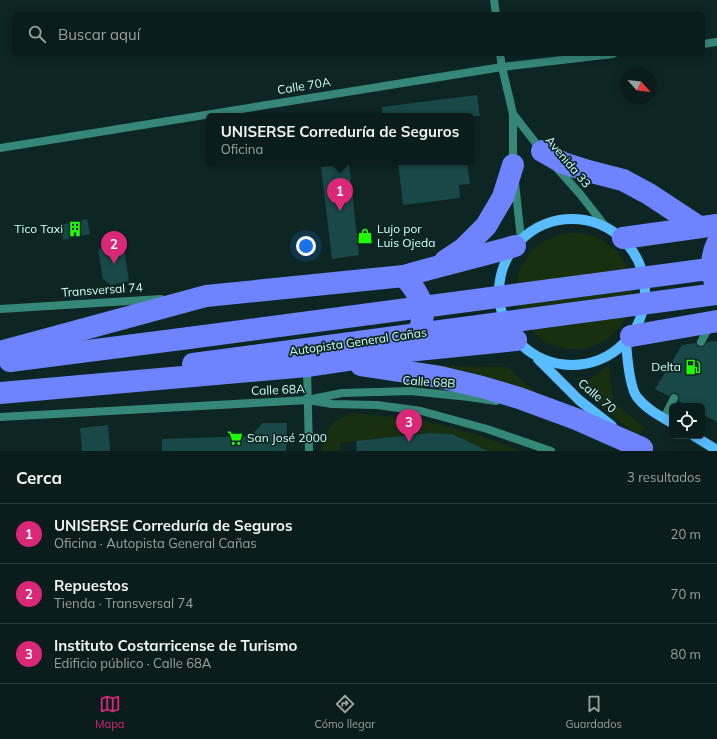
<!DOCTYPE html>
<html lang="es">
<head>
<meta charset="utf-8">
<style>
  :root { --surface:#0a1c1b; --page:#182928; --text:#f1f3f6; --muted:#99a1a3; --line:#2a3a3a; --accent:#db2777 }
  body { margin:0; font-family:Mulish,sans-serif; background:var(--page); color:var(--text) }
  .controls { position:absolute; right:12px; bottom:12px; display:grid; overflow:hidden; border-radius:6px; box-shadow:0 2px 10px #0003 }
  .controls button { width:36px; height:36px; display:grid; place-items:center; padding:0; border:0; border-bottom:1px solid var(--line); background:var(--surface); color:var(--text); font:20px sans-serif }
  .compass { position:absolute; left:621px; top:68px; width:36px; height:36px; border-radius:50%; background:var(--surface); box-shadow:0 2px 10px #0003; rotate:117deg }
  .you { position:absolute; left:306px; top:246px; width:14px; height:14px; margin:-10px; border:3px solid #fff; border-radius:50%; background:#1a73e8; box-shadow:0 0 0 6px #1a73e833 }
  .badge { display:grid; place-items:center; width:26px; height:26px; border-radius:50%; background:var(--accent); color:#fff; font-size:13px; font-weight:700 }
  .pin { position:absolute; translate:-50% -33px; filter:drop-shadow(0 1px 2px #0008) }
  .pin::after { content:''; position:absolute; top:21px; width:14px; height:12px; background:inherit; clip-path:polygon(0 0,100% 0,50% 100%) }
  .popup { position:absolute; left:206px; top:113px; width:268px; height:52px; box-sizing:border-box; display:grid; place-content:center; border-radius:6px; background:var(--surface); filter:drop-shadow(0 1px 3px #0005); font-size:13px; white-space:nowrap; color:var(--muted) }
  .popup b { font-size:15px; color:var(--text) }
  .popup::after { content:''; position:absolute; left:50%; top:100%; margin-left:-8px; border:8px solid transparent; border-top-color:var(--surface) }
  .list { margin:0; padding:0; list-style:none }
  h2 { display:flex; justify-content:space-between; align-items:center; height:52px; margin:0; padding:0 16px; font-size:17px }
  h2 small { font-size:13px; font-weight:400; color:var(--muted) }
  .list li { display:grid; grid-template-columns:26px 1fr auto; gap:12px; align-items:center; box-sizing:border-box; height:60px; padding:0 16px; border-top:1px solid var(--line) }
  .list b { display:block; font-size:15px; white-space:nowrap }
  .list p { margin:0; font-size:13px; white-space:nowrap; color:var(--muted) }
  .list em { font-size:13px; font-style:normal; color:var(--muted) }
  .icon { flex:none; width:22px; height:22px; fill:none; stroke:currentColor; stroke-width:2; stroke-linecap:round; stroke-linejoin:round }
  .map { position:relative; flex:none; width:717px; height:451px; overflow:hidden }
  .search { position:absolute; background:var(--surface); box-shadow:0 2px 10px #0003; left:12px; right:12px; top:12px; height:44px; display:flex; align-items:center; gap:10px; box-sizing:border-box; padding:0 14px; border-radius:6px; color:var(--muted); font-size:15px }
  .sheet { height:232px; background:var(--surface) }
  nav { display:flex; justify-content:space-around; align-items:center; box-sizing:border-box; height:56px; border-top:1px solid var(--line); background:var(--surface); font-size:11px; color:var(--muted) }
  nav a { display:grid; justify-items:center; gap:2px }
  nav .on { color:var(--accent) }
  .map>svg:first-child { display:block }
  .green { fill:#183010 }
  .building { fill:#184847 }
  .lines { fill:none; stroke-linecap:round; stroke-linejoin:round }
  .service { stroke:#358878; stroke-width:8 }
  .minor { stroke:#358878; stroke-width:8 }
  .tertiary { stroke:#358878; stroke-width:8 }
  .primary { stroke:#59bcff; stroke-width:10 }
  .trunk { stroke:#6e84ff; stroke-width:22 }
  .trunk-bridge { stroke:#6e84ff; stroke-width:22 }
  .labels { text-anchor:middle; stroke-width:3.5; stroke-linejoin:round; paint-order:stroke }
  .street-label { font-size:12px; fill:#d2fffa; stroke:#0d2624 }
  .poi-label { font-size:12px; fill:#d2fffa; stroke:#0d2624; text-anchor:end }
</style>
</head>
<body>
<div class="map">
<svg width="717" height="451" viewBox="0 0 717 451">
  <rect width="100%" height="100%" fill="#0d2624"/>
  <g class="green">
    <circle cx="574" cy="291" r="58"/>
    <path d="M407,365l100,2 42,37z"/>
    <path d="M609,365l4,37 32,26 -7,8 -59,-49z"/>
    <path d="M351,413l67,6 57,15 48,17h-42l-29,-17 -21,-1 -91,10v8h-18c0,-22 11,-29 29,-38z"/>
  </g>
  <g class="building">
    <path d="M477,95l3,21h-98v-9z"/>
    <path d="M398,162h69l3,22 -11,1 1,13 -57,7z"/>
    <path d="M349,164l10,91 -27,4 -11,-92z"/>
    <path d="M87,219l3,15 -27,6 -3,-15z"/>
    <path d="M123,244l6,37 -18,4 -8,-6 -5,-30z"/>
    <path d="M717,341v81l-15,-8v-8h-14l-9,-5v-6l-3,-2h-5l-2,3 -14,-7 27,-44 14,-2 2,4h4l2,-1 3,-4z"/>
    <path d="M263,423h24l-1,28h-124v-12l89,-3z"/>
    <path d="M108,425l2,26h-28l-2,-23z"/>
    <path d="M431,433l21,1 36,17h-131l-1,-10z"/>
  </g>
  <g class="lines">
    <g class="service">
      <path d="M701,342l9,-17"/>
      <path d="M664,418l10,-20"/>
    </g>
    <g class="minor">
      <path d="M703,44l14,-2"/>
      <path d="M0,148l502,-81 111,-13"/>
      <path d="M0,309l161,-10"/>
      <path d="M307,368l2,83"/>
      <path d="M312,399l30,-6 69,-2 58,6 27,4"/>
      <path d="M0,417l308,-17 24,4 45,1 44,6 66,18 64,22"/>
    </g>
    <g class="tertiary">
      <path d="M494,0l2,14"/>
      <path d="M500,54l2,13 11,47v50"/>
      <path d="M513,114l29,37"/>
      <path d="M556,167l24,27 25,32"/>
      <path d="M515,183l6,56"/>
    </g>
    <g class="primary">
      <circle cx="572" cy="292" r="73"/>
      <path d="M626,342c1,13 3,45 11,55 9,12 23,19 35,26"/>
      <path d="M538,359l41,41 33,26"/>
      <path d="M694,436l23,14"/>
    </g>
    <g class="trunk">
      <path d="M542,151l21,12 25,8 35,9 26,14 50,33"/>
      <path d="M623,238l94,-13"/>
      <path d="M717,244c-6,12 -7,30 0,42"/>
      <path d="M445,261l18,-12 23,-23 17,-29 10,-32"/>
      <path d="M404,276c7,8 14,17 17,26 6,17 -3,34 -12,47"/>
      <path d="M631,336l86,-15"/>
      <path d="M0,352l206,-56 198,-20c37,-11 74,-19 111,-30"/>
      <path d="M10,361l179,-23"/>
      <path d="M361,365l79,12 42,10 37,11 57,21 66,29"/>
      <path d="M0,393l307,-27 100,-15 109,-11"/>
    </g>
    <g class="trunk-bridge">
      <path d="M189,338l528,-70"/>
      <path d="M193,364l524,-70"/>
    </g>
  </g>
  <defs>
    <g id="building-bare" transform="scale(1.2)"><path d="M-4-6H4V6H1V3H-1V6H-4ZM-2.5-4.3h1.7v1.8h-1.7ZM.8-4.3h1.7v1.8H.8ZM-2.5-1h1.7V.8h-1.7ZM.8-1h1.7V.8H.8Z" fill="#1ffd00" stroke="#0d2624" stroke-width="2.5" paint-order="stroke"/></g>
    <g id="shop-bare" transform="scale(1.2)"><path d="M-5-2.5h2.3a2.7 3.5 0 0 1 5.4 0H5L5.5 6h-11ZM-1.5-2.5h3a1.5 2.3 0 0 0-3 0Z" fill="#1ffd00" stroke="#0d2624" stroke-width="2.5" paint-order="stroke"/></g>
    <g id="fuel-bare" transform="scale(1.2)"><path d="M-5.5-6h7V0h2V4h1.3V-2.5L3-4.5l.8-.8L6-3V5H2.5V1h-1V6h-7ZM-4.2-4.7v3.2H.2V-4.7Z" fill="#1ffd00" stroke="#0d2624" stroke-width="2.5" paint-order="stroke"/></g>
    <g id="supermarket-bare" transform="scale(1.2)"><path d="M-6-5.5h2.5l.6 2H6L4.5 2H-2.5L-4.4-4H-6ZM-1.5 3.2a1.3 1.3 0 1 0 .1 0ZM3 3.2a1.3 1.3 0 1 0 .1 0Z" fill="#1ffd00" stroke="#0d2624" stroke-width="2.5" paint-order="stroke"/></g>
  </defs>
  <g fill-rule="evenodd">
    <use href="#building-bare" x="75" y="229"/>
    <use href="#shop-bare" x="365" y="236"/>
    <use href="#fuel-bare" x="693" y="367"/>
    <use href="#supermarket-bare" x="235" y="438"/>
  </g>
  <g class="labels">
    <g class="street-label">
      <text transform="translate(304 86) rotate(-9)" y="4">Calle 70A</text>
      <text transform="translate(568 162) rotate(50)" y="4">Avenida 33</text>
      <text transform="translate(102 290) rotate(-4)" y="4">Transversal 74</text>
      <text transform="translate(358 342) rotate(-8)" y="4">Autopista General Cañas</text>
      <text transform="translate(429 382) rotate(4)" y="4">Calle 68B</text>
      <text transform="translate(278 390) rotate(-2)" y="4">Calle 68A</text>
      <text transform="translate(597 396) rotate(40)" y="4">Calle 70</text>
    </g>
    <g class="poi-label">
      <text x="63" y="233">Tico Taxi</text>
      <text x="377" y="233" text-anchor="start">Lujo por<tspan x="377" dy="14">Luis Ojeda</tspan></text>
      <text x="681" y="371">Delta</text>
      <text x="247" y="442" text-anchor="start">San José 2000</text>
    </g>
  </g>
</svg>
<div class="controls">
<button><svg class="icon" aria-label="locate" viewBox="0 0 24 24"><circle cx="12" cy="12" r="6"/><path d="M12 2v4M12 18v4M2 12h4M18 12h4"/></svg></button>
</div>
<svg class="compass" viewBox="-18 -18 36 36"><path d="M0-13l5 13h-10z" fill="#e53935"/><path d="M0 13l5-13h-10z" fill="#99a1a3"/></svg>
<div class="you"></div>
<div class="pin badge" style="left:340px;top:211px">1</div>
<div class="popup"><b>UNISERSE Correduría de Seguros</b>Oficina</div>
<div class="pin badge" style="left:114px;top:264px">2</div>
<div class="pin badge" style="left:409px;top:442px">3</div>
<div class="search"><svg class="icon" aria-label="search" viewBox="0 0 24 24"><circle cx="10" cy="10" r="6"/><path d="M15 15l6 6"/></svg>Buscar aquí</div>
</div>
<section class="sheet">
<h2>Cerca<small>3 resultados</small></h2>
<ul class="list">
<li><span class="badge">1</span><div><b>UNISERSE Correduría de Seguros</b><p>Oficina · Autopista General Cañas</p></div><em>20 m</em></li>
<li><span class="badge">2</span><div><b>Repuestos</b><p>Tienda · Transversal 74</p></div><em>70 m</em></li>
<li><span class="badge">3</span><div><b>Instituto Costarricense de Turismo</b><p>Edificio público · Calle 68A</p></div><em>80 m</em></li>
</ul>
</section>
<nav>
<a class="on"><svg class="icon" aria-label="map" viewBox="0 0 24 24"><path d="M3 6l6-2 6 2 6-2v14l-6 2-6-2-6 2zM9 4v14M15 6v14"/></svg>Mapa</a>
<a><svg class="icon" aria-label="directions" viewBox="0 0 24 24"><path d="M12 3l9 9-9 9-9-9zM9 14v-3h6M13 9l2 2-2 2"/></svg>Cómo llegar</a>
<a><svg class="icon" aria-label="saved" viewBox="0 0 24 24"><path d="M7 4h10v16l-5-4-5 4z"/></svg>Guardados</a>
</nav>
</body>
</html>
